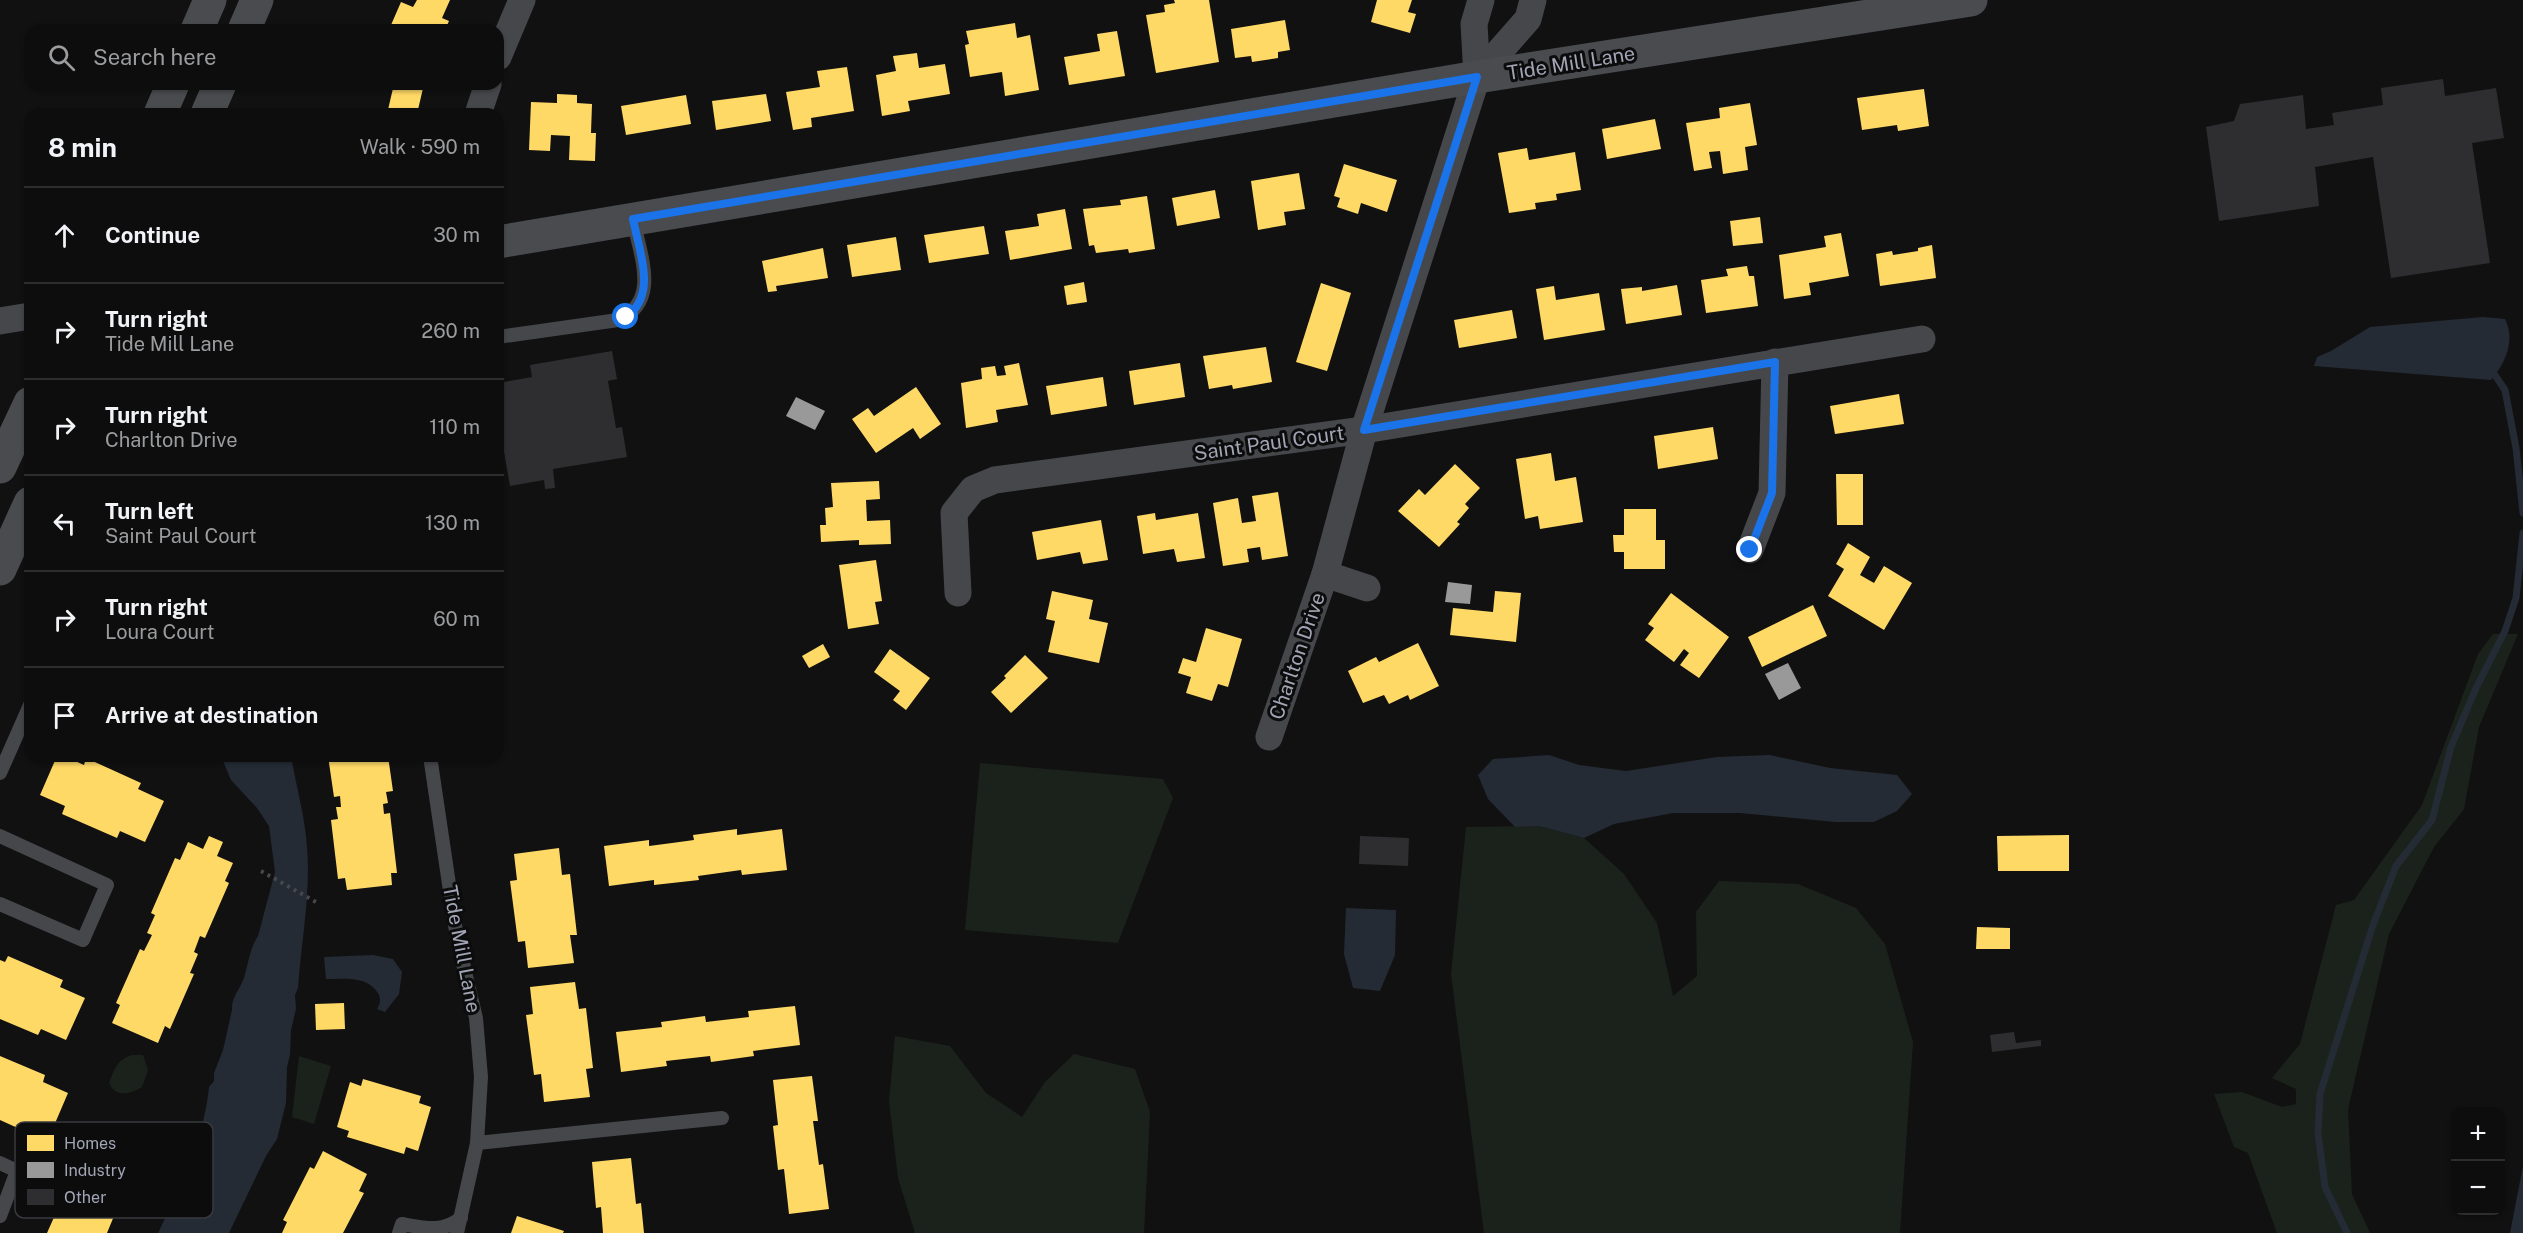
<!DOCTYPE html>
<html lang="en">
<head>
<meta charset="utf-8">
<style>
  :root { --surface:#0d0d0e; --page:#1b1b1c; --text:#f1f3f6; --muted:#9a9c9e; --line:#2d2d2e }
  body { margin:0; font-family:"Public Sans",sans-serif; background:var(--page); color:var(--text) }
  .controls { position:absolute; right:18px; bottom:18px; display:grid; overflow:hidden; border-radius:12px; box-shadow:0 2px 4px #0004 }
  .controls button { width:54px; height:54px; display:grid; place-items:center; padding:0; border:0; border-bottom:2px solid var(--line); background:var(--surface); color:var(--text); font:30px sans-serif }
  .stop { position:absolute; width:18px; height:18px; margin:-14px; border:4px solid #1a73e8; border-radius:50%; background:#fff }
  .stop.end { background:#1a73e8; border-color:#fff; box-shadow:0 2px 6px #0008 }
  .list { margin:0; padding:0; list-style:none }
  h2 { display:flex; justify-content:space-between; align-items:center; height:78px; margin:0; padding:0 24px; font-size:26px }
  h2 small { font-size:20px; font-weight:400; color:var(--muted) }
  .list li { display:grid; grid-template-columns:39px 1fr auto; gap:18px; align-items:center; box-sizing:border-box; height:96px; padding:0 24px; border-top:2px solid var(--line) }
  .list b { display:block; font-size:22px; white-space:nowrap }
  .list p { margin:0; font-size:20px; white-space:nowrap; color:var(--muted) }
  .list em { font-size:20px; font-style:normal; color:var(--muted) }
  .icon { flex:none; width:33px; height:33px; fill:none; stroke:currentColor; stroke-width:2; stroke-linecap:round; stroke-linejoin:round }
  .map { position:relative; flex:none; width:2523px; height:1233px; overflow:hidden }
  .search { position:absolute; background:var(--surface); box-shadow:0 2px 4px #0004; left:24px; top:24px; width:480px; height:66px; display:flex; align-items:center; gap:15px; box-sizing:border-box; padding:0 21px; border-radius:18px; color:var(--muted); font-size:22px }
  .panel { position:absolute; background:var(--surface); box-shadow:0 2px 4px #0004; left:24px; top:108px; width:480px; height:654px; border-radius:18px }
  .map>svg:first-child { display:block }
  .green { fill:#1b221c }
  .water { fill:#242b34 }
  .homes { fill:#ffd966 }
  .industry { fill:#999 }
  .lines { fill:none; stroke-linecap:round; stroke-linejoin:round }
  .stream { stroke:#242b34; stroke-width:7 }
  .building { fill:#2e2e30 }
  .path { stroke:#47474c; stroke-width:4; stroke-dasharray:3 4.5; stroke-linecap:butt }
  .lane { stroke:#45474b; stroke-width:14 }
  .street { stroke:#45474b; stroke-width:27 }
  .secondary { stroke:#494b4f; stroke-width:33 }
  .route { stroke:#1a73e8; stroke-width:8 }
  .labels { text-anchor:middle; stroke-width:6; stroke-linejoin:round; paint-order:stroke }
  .street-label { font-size:20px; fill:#a1a5b4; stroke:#0c0c0d }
  .key { fill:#0c0c0d; stroke:#393a3f; stroke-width:1.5 }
  .key-label { font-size:16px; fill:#a1a5b4 }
</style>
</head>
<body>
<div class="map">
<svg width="2523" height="1233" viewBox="0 0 2523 1233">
  <rect width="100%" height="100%" fill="#111112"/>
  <g class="green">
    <path d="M2493,634h25l-39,93 -15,82 -30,38 -45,87 -41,175 4,85 18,39h-93l-29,-80 -14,-6 -20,-53 28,-2 40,15 14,-3v-15l-24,-11 28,-34 36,-139 18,-5 68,-95 56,-151z"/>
    <path d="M980,763l183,16 10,19 -55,145 -153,-13z"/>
    <path d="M1539,826l45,12 40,36 33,49 16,73 24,-20 -1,-64 23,-31 79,3 58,24 29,36 28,98 -13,191h-416l-33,-259 15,-147z"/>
    <path d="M895,1036l55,10 36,47 36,24 23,-35 29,-28 61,15 15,43 -6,121h-229l-17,-55 -9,-77z"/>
    <path d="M132,1055h11l5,15 -6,17c-11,7 -27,11 -33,-4 6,-15 8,-23 23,-28z"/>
    <path d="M299,1056l32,10 -17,58 -22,-7z"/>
  </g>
  <g class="water">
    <path d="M2483,317l22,2c11,21 0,45 -14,61l-177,-14 3,-9 14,-6 39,-24z"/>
    <path d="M1549,755l30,10 47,6 91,-14 53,-2 60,13 67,7 15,19 -15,17 -23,11h-39l-95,-9h-67l-59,11 -30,14 -45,-12 -24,1 -27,-28 -10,-24 15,-16z"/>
    <path d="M221,756h70c5,30 14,60 16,91 4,46 -6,96 -9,141l-3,7 1,14 -5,21 -1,25 -3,12 -1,36 -9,36 -11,17 -37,77h-71l19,-40v-7c16,-17 30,-74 32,-99l5,-6v-8l9,-23 9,-40c-1,-12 8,-21 12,-32 4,-14 6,-30 14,-42l17,-64 -6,-46 -12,-18 -26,-28z"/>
    <path d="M1346,908l50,2 -1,45 -15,36 -27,-3 -9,-34z"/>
    <path d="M373,955l20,4 9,13 -3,22 -14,18 -8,-3c3,-5 4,-8 2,-14 -10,-20 -35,-16 -53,-16l-2,-22z"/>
    <path d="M2523,1166v67h-13z"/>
  </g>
  <g class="homes">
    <path d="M417,0h33l-8,18 7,3 -4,9h-43l-11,-5 10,-23 12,5z"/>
    <path d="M1174,0h35l10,62 -63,11 -10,-58 19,-3 -1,-7 11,-2z"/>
    <path d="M1377,0h35l-4,12 8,2 -6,19 -39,-11z"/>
    <path d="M1285,20l5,30 -12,2v6l-26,4 -1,-6 -16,2 -4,-29z"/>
    <path d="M1015,23l2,15 13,-3 9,55 -34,6 -3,-24 -32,5 -5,-32 4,-1 -3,-13z"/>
    <path d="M1117,31l8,45 -56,9 -5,-28 36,-6 -3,-17z"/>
    <path d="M917,53l2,15 26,-4 5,30 -42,7 2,10 -28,5 -6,-41 20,-4 -3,-15z"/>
    <path d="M847,67l7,44 -43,7 1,9 -19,3 -7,-38 34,-5 -3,-16z"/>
    <path d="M394,84h30l-7,30h-30z"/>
    <path d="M1924,89l5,37 -31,5 -1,-6 -35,5 -5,-32z"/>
    <path d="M557,94l20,1v8l15,1 -1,29h5l-1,28 -26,-1 1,-24 -19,-1 -1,16 -21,-1 2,-48 26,1z"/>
    <path d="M766,94l5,27 -55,9 -4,-29z"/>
    <path d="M686,95l5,29 -65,11 -5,-29z"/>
    <path d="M1750,103l7,42 -12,2 3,23 -25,4 -3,-23 -11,1 3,16 -18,3 -8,-48 34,-5 -1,-10z"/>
    <path d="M1655,119l6,30 -54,10 -5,-30z"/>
    <path d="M1527,148l2,12 46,-8 6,38 -25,4 1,6 -22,3 1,6 -27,4 -11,-60z"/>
    <path d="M1344,164l53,16 -10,32 -26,-9 -3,11 -21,-7 3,-9 -6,-2z"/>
    <path d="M1299,173l6,36 -21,3 2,13 -28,5 -7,-49z"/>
    <path d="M1215,190l5,28 -43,8 -5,-28z"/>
    <path d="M1147,196l8,53 -26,4 -1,-4 -32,4 -2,-8 -5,1 -6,-37 38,-4 -1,-5z"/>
    <path d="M1065,209l7,40 -62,11 -5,-29 34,-5 -2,-12z"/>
    <path d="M1760,217l3,26 -30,3 -3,-25z"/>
    <path d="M984,226l5,28 -60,9 -5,-28z"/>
    <path d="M1841,233l8,43 -40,7 2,12 -27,4 -5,-44 47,-8 -2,-11z"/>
    <path d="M896,237l5,33 -49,7 -5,-32z"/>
    <path d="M1932,245l4,33 -56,8 -4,-32 16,-3 1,4 25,-4v-3z"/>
    <path d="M823,248l5,30 -52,8 1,5 -9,1 -6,-31z"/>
    <path d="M1747,266l2,10h5l4,30 -52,7 -5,-33 27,-4 -2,-7z"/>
    <path d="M1084,282l3,20 -20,3 -3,-19z"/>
    <path d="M1321,283l30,10 -24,78 -31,-9z"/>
    <path d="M1677,285l5,30 -56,9 -5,-35 21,-2v4z"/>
    <path d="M1554,286l2,14 43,-7 6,37 -61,10 -8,-51z"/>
    <path d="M1512,310l5,28 -58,10 -5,-28z"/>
    <path d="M1266,347l6,35 -39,7 -1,-4 -23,4 -6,-33z"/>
    <path d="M1019,363l9,42 -32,5 2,12 -32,6 -5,-45 21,-4 -1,-11 14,-2 2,10 9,-1 -2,-9z"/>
    <path d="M1180,363l5,34 -51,8 -5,-34z"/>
    <path d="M1103,377l4,29 -56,9 -5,-29z"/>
    <path d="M916,387l25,37 -21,15 -7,-11 -37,25 -24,-34 16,-11 6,8z"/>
    <path d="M1899,394l5,30 -69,10 -5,-28z"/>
    <path d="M1713,427l5,32 -60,10 -4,-33z"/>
    <path d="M1551,453l4,28 21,-4 7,45 -43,7 -2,-13 -13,3 -9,-60z"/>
    <path d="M1455,464l25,24 -15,16 4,4 -12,14 3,2 -21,23 -41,-36 21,-22 6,6z"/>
    <path d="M1836,474h27v51h-26z"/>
    <path d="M879,481l1,18 -14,1 1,21 23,-1 1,24 -32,1v-5l-38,2 -1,-17h6l-1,-17 8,-1 -2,-24z"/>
    <path d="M1278,492l10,64 -26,4 -2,-13 -13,2 2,13 -26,4 -10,-63 25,-5 4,25 14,-2 -4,-25z"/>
    <path d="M1624,509h32v31h9v29h-41v-17h-10l-1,-17h11z"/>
    <path d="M1155,513l1,7 42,-7 7,45 -28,4 -3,-13 -31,5 -6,-38z"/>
    <path d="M1101,520l7,40 -25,4 -3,-12 -43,8 -5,-28z"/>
    <path d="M1848,543l22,14 -10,18 14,8 10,-17 28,17 -28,47 -56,-34 16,-27 -8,-5z"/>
    <path d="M876,560l6,41 -7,1 4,22 -31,5 -9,-64z"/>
    <path d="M1052,591l41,9 -4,19 19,4 -9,40 -51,-11 7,-31 -9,-2z"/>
    <path d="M1495,591l26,2 -5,49 -66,-7 3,-27 40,4z"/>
    <path d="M1671,593l58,44 -30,41 -19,-13 9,-12 -5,-4 -10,13 -29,-22 9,-12 -6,-4z"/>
    <path d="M1813,605l14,31 -65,31 -14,-30z"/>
    <path d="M1206,628l36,11 -14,48 -10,-3 -6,17 -26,-8 5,-16 -13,-4 5,-15 13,4z"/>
    <path d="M1418,643l21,43 -29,14 -2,-5 -19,9 -5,-9 -21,8 -15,-32 28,-14 3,5z"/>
    <path d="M823,644l7,13 -21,11 -7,-12z"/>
    <path d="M890,649l40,29 -24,32 -13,-10 7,-9 -26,-19z"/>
    <path d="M1025,655l23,23 -37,35 -20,-21 15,-14 -2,-2z"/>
    <path d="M57,756h7l20,9 2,-7 55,25 -3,6 26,12 -19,41 -25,-11 -3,7 -55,-24 3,-8 -25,-11z"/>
    <path d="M328,756h60l5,35 -7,1 2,11 -5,1 1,10 6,-1 7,60h-6l1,12 -45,5 -2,-12 -7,1 -7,-59 7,-1 -2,-12h5l-1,-11 -6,1z"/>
    <path d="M737,829v6l45,-6 5,41 -45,5 -1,-5 -43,6 1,4 -45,5v-5l-45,6 -5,-40 45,-6v6l23,-3 22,-3 -1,-5z"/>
    <path d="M2069,835v36h-71l-1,-35z"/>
    <path d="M209,836l14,6 -6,14 16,7 -8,18 4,2 -24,55 -5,-2 -6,16 4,2 -8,19 4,1 -24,55 -5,-3 -7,17 -46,-20 8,-18 -4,-2 24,-54 4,2 8,-16 -5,-2 8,-18 -4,-2 24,-55 5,2 8,-18 15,7z"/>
    <path d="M559,848l3,27 8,-1 7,61h-7l4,28 -46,5 -3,-27 -7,1 -8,-61 7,-1 -3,-26z"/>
    <path d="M1977,927l33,1v21h-34z"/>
    <path d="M8,956l55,24 -3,7 25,11 -19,42 -25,-11 -3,6 -38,-16v-59l5,2z"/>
    <path d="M575,982l4,27 7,-1 7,60 -7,1 4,28 -46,5 -3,-28 -7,1 -8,-60 7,-1 -3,-27z"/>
    <path d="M344,1003l1,26 -29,1 -1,-26z"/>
    <path d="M795,1006l5,39 -47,6 1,5 -43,6 -1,-6 -44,5 1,5 -46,6 -5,-40 46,-5 -1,-5 44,-6 1,6 43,-5 -1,-6z"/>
    <path d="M0,1056l45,19 -2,7 25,11 -18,42 -26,-11 -2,6 -22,-10z"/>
    <path d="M812,1076l6,45h-5l6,44 4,-1 6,45 -40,5 -5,-45 -6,1 -5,-44 5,-1 -5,-45z"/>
    <path d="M363,1079l58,17 -2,7 12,4 -13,44 -12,-4 -2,7 -57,-17 2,-6 -12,-4 13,-45 11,4z"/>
    <path d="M127,1134l11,4 -17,41 7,3 -21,51h-60l8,-18 -5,-2 24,-55 7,3 11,-25 29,12z"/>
    <path d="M323,1151l44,23 -8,17 5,2 -21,40h-61l5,-11 -4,-2 27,-53 4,2z"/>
    <path d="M631,1158l5,46 5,-1 3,30h-41l-2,-26 -5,1 -4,-46z"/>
    <path d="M517,1216l47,15 -1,2h-52z"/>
  </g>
  <g class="industry">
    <path d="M301,109l31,4v1h-32z"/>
    <path d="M796,397l29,14 -10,19 -29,-14z"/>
    <path d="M1448,582l24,3 -2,19 -25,-2z"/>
    <path d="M1788,663l13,25 -22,12 -14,-26z"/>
  </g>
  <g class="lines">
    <g class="stream">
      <path d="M2495,375l10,15 11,58 7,65"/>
      <path d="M2347,1233l-22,-46 -7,-54 2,-39 53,-169 23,-59 36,-46 19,-73 25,-59 29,-57 11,-33 7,-65"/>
    </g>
  </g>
  <g class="building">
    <path d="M2443,79l2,17 51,-8 8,50 -32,5 18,120 -99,15 -18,-121 -58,10 4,39 -100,15 -13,-94 28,-6 6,-17 63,-9 3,34 28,-4 -2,-12 51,-8 -2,-17z"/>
    <path d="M612,351l5,28 -9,2 8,47 6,-1 5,30 -74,12 2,19 -10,1 -1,-9 -34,6 -12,-69v-34l34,-6 -2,-12z"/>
    <path d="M1360,836l49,2 -1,28 -49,-2z"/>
    <path d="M2014,1032l2,11 25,-3v6l-49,6 -2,-17z"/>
  </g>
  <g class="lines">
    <path class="path" d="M261,871l55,31"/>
    <g class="lane">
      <path d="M498,337l120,-17c43,-18 22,-65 15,-101"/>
      <path d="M430,756l27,182 19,80 5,59 -4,66 245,-25"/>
      <path d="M0,773l30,-68"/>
      <path d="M0,836l107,49 -24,55 -83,-36"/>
      <path d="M0,1163l17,8 -17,45"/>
      <path d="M399,1233l3,-9c23,4 41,9 59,-6"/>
      <path d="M457,1233l20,-90"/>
    </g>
    <g class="street">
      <path d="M498,57l24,-57"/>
      <path d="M1477,77l51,-58 5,-19"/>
      <path d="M478,114l10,-30"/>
      <path d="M0,321l30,-5"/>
      <path d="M1750,550l22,-57 3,-131"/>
      <path d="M1325,574l42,14"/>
      <path d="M958,593l-4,-80 19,-24 22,-9 369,-50 558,-91"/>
      <path d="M1269,737l56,-163 39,-144 113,-353 -3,-53 7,-24"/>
    </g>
    <g class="secondary">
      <path d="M197,30l13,-30"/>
      <path d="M244,30l13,-30"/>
      <path d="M160,114l13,-30"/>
      <path d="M207,114l13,-30"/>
      <path d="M498,242l979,-165 494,-77"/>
      <path d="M0,467l30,-64"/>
      <path d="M0,569l30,-66"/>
    </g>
  </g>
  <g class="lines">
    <path class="route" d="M626,317c32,-22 13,-66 7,-98l844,-142 -113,353 411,-68 -3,131 -22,57"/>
  </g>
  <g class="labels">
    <g class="street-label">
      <text transform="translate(1571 63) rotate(-9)" y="7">Tide Mill Lane</text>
      <text transform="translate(1269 443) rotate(-8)" y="7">Saint Paul Court</text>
      <text transform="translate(1297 656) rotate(-71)" y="7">Charlton Drive</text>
      <text transform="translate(462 949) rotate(79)" y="7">Tide Mill Lane</text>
    </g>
  </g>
  <rect x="15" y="1122" width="198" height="96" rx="9" class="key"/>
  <rect x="27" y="1135" width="27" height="16" fill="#ffd966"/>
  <rect x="27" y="1162" width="27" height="16" fill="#999"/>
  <rect x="27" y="1189" width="27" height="16" fill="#2e2e30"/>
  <g class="key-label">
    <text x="64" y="1149">Homes</text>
    <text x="64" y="1176">Industry</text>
    <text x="64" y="1203">Other</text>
  </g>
</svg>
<div class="controls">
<button>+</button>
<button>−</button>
</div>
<div class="stop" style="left:626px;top:317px"></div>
<div class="stop end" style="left:1750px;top:550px"></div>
<div class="search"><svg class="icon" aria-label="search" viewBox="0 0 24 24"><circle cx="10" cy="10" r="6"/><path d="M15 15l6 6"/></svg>Search here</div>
<section class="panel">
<h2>8 min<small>Walk · 590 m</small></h2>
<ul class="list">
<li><svg class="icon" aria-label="ahead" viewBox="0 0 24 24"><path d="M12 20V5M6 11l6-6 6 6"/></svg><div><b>Continue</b></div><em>30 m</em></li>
<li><svg class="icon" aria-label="right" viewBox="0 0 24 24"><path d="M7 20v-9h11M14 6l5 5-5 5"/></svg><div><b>Turn right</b><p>Tide Mill Lane</p></div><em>260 m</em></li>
<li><svg class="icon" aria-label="right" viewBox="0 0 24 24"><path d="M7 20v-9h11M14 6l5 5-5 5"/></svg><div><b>Turn right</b><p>Charlton Drive</p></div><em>110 m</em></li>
<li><svg class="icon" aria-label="left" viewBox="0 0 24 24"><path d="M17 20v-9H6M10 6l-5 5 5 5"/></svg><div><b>Turn left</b><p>Saint Paul Court</p></div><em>130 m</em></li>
<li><svg class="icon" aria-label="right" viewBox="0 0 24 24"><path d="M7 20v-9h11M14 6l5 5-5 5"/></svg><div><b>Turn right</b><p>Loura Court</p></div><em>60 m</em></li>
<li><svg class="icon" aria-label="arrive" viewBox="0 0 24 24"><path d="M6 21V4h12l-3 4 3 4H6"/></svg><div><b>Arrive at destination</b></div></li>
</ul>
</section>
</div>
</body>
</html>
